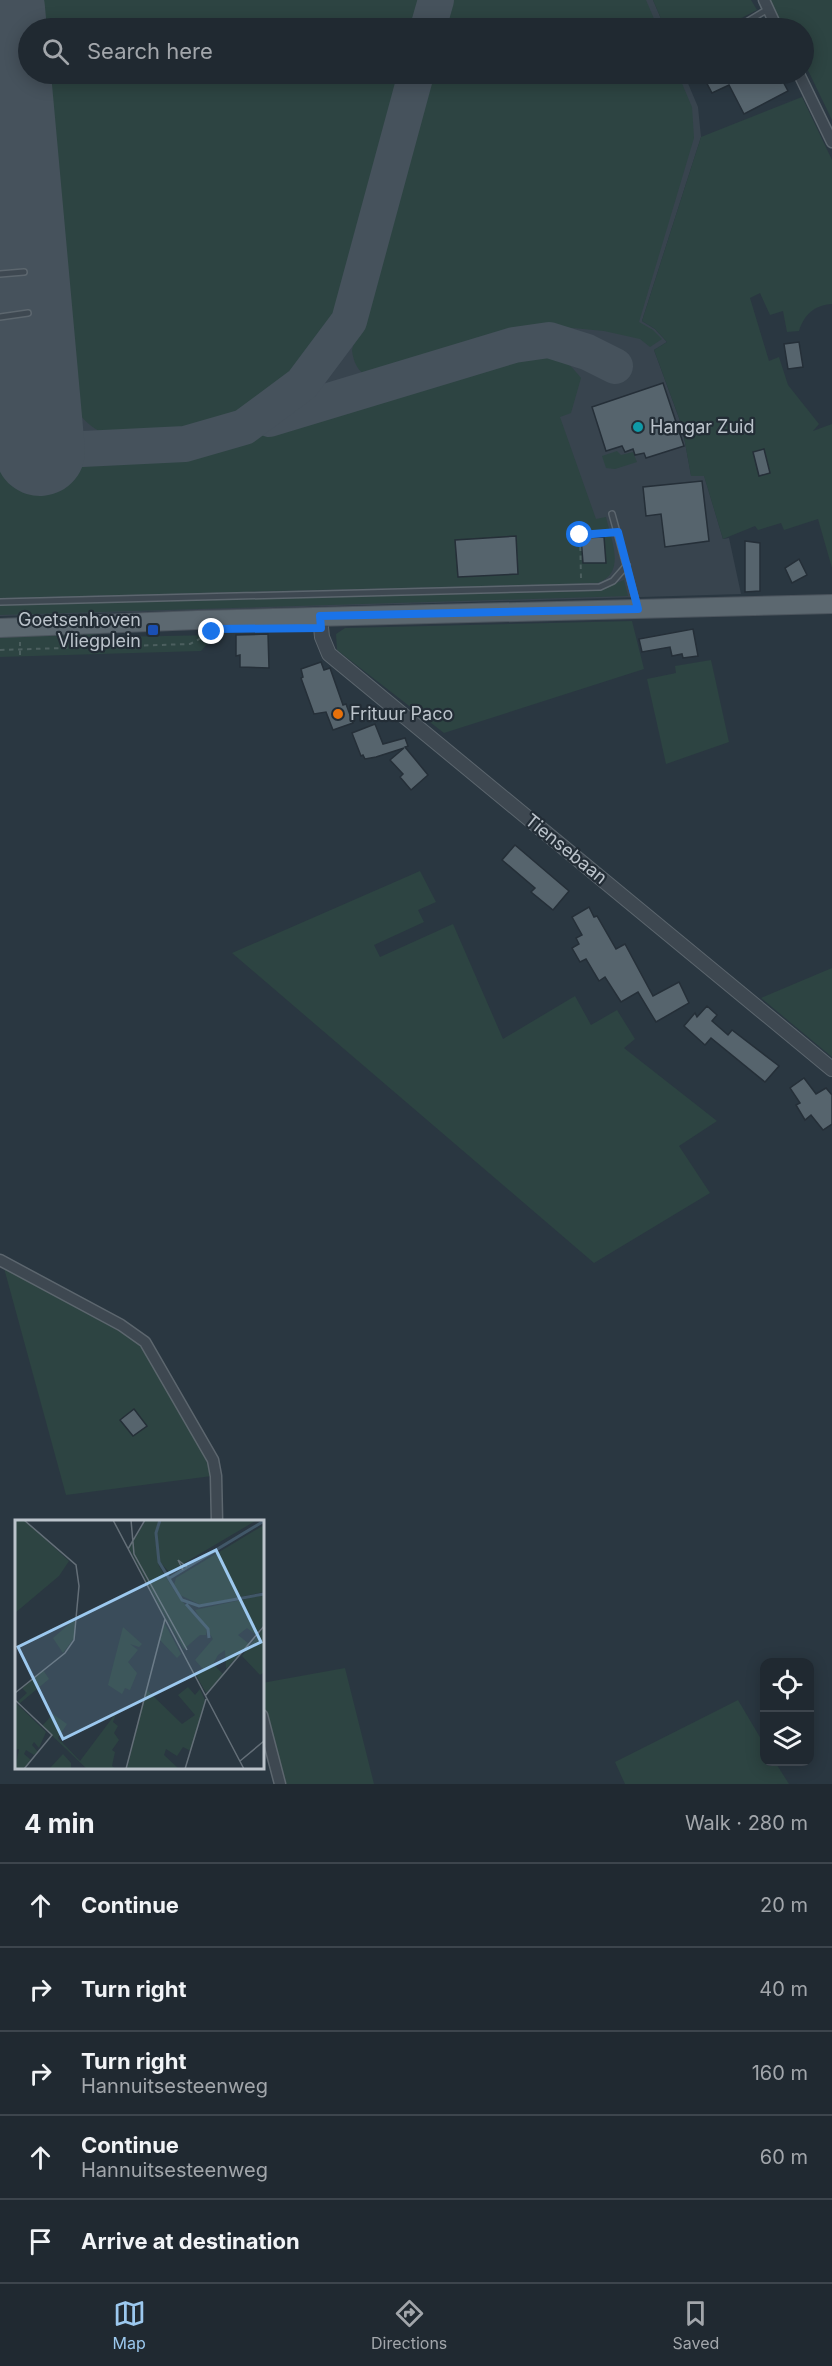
<!DOCTYPE html>
<html lang="en">
<head>
<meta charset="utf-8">
<style>
  :root { --surface:#202931; --page:#2d353d; --text:#f1f3f6; --muted:#a2a6ab; --line:#3d454d; --accent:#9cc8ee }
  body { margin:0; font-family:Inter,sans-serif; background:var(--page); color:var(--text) }
  .controls { position:absolute; right:18px; bottom:18px; display:grid; overflow:hidden; border-radius:12px; box-shadow:0 3px 15px #0003 }
  .controls button { width:54px; height:54px; display:grid; place-items:center; padding:0; border:0; border-bottom:2px solid var(--line); background:var(--surface); color:var(--text); font:30px sans-serif }
  .stop { position:absolute; width:18px; height:18px; margin:-14px; border:4px solid #1a73e8; border-radius:50%; background:#fff }
  .stop.end { background:#1a73e8; border-color:#fff; box-shadow:0 2px 6px #0008 }
  .list { margin:0; padding:0; list-style:none }
  h2 { display:flex; justify-content:space-between; align-items:center; height:78px; margin:0; padding:0 24px; font-size:26px }
  h2 small { font-size:20px; font-weight:400; color:var(--muted) }
  .list li { display:grid; grid-template-columns:39px 1fr auto; gap:18px; align-items:center; box-sizing:border-box; height:84px; padding:0 24px; border-top:2px solid var(--line) }
  .list b { display:block; font-size:22px; white-space:nowrap }
  .list p { margin:0; font-size:20px; white-space:nowrap; color:var(--muted) }
  .list em { font-size:20px; font-style:normal; color:var(--muted) }
  .icon { flex:none; width:33px; height:33px; fill:none; stroke:currentColor; stroke-width:2; stroke-linecap:round; stroke-linejoin:round }
  .map { position:relative; flex:none; width:832px; height:1784px; overflow:hidden }
  .search { position:absolute; background:var(--surface); box-shadow:0 3px 15px #0003; left:18px; right:18px; top:18px; height:66px; display:flex; align-items:center; gap:15px; box-sizing:border-box; padding:0 21px; border-radius:33px; color:var(--muted); font-size:22px }
  .sheet { height:498px; background:var(--surface) }
  nav { display:flex; justify-content:space-around; align-items:center; box-sizing:border-box; height:84px; border-top:2px solid var(--line); background:var(--surface); font-size:16px; color:var(--muted) }
  nav a { display:grid; justify-items:center; gap:3px }
  nav .on { color:var(--accent) }
  .map>svg:first-child { display:block }
  .airport { fill:#38444e }
  .green { fill:#2d4442 }
  .lines { fill:none; stroke-linecap:round; stroke-linejoin:round }
  .taxiway { stroke:#46525c; stroke-width:36 }
  .runway { stroke:#46525c; stroke-width:90 }
  .building { fill:#56646d; stroke:#252f38; stroke-width:1.5 }
  .service-casing { stroke:#5c666e; stroke-width:8 }
  .minor-casing { stroke:#5c666e; stroke-width:13 }
  .tertiary-casing { stroke:#5c666e; stroke-width:16 }
  .primary-casing { stroke:#4b545d; stroke-width:20 }
  .path { stroke:#4c5f5f; stroke-width:2; stroke-dasharray:4.5 4.5; stroke-linecap:butt }
  .service { stroke:#3e4851; stroke-width:5 }
  .minor { stroke:#3e4851; stroke-width:10 }
  .tertiary { stroke:#3e4851; stroke-width:14 }
  .primary { stroke:#5c6870; stroke-width:18 }
  .route { stroke:#1a73e8; stroke-width:8 }
  .culture-dot { fill:#0f9aa8; stroke:#232d36; stroke-width:2 }
  .transit-dot { fill:#1a4fb4; stroke:#232d36; stroke-width:2 }
  .food-dot { fill:#e8710a; stroke:#232d36; stroke-width:2 }
  .labels { text-anchor:middle; stroke-width:4.5; stroke-linejoin:round; paint-order:stroke }
  .poi-label { font-size:18px; fill:#bbc3cb; stroke:#232d36; text-anchor:start }
  .street-label { font-size:18px; fill:#bbc3cb; stroke:#232d36 }
  .inset-river { fill:none; stroke:#415768; stroke-width:3 }
  .inset-road { fill:none; stroke:#646f78; stroke-width:1.5 }
  .view { fill:#9cc8ee; fill-opacity:0.15; stroke:#9cc8ee; stroke-width:3 }
  .inset-edge { fill:none; stroke:#bbc3cb; stroke-width:3 }
</style>
</head>
<body>
<div class="map">
<svg width="832" height="1784" viewBox="0 0 832 1784">
  <rect width="100%" height="100%" fill="#2a3741"/>
  <path class="airport" d="M0,0h653l12,28h-637v46h656l14,33 3,30 -59,184 13,8 12,13 -13,8 28,76 9,49h13l19,64 6,-1 12,56 -741,22z"/>
  <g class="green">
    <path d="M31,0h396l-8,28h-386z"/>
    <path d="M445,0h201l12,28h-221z"/>
    <path d="M653,0h98l6,10 -35,18h-57z"/>
    <path d="M769,0h63v120l-28,-58v-34h-19z"/>
    <path d="M37,74h370c-14,54 -28,108 -42,163 -6,23 -10,53 -22,74 -21,40 -70,86 -111,106 -22,11 -46,15 -70,17 -51,4 -68,8 -96,-40z"/>
    <path d="M425,74h253l14,33 2,31 -55,184 14,8 9,9 -12,8 -10,-8 -36,-8 -42,-4 -32,5 -146,46c-19,3 -30,-9 -32,-28z"/>
    <path d="M802,97l30,63v144c-18,1 -28,11 -33,27l-12,1 -4,-21 -13,4 -10,-22 -10,5 19,63 10,-4 9,28 31,39 -6,7 19,-7v144l-14,-49 -34,11 -3,-7 -23,7 -3,-4 -32,13 -19,-63h-13l-9,-50 -28,-76 13,-8 -12,-13 -13,-8 59,-184z"/>
    <path d="M533,352c25,3 33,7 48,26l-10,35 -11,4 36,102 10,-2c5,22 21,57 -9,66l-597,15v-133l190,-16 87,-21 236,-74z"/>
    <path d="M617,451l4,4 12,-3 4,10 -22,7 -9,-1 -4,-12z"/>
    <path d="M624,580l4,16 -628,19v-10l597,-14z"/>
    <path d="M632,621l12,48 -200,64 -107,-83 -1,-16 9,-6z"/>
    <path d="M93,634l20,3 102,-2 -14,16 -201,6v-20z"/>
    <path d="M711,660l18,82 -63,22 -19,-85 29,-6 -1,-7z"/>
    <path d="M420,871l16,31 -18,8 6,12 -50,23 6,12 73,-33 50,115 72,-43 16,29 26,-15 18,29 -11,9 93,73 -38,25 31,47 -116,70 -362,-310z"/>
    <path d="M832,968v89l-71,-59z"/>
    <path d="M4,1268l135,74 71,124 2,10 -146,19z"/>
    <path d="M345,1668l29,116h-89l-22,-84 -1,-17z"/>
    <path d="M738,1700l26,44v18h11l14,22h-164l-10,-22z"/>
  </g>
  <g class="lines">
    <g class="taxiway">
      <path d="M428,28l8,-28"/>
      <path d="M269,419l245,-74 35,-5 38,12 28,14"/>
      <path d="M0,453l185,-9 59,-17 58,-43 47,-63 67,-247"/>
    </g>
    <path class="runway" d="M0,9l40,442"/>
  </g>
  <g class="building">
    <path d="M702,74h77l9,17 -44,23 -15,-29 -17,8z"/>
    <path d="M799,342l4,25 -15,2 -4,-25z"/>
    <path d="M663,383l21,63 -38,12 -2,-5 -9,2 -2,-6 -8,3 -3,-6 -16,5 -14,-44z"/>
    <path d="M764,449l6,24 -11,3 -6,-24z"/>
    <path d="M702,481l7,60 -44,6 -4,-33 -15,2 -3,-29z"/>
    <path d="M516,536l2,38 -60,3 -3,-37z"/>
    <path d="M604,537l2,26h-23l-2,-25z"/>
    <path d="M745,541l15,2v48l-15,1z"/>
    <path d="M799,559l8,16 -15,8 -7,-15z"/>
    <path d="M693,629l5,27 -15,2 -1,-4 -10,2 -2,-9 -28,5 -3,-13z"/>
    <path d="M268,634l1,34 -29,-1v-12l-4,1v-21z"/>
    <path d="M321,662l3,8 6,-2 13,37 3,-1 7,19 -20,7 -7,-18 -12,2 -13,-36 2,-1 -2,-8z"/>
    <path d="M375,724l8,20 22,-6 3,8 -3,1 23,28 -17,15 -11,-13 3,-3 -13,-14 14,-12 -28,9 -11,2 -2,-4 -2,1 -9,-23z"/>
    <path d="M515,845l54,46 -16,19 -22,-18 4,-4 -33,-28z"/>
    <path d="M589,907l5,10 3,-1 19,33 9,-5 28,52 26,-14 10,21 -33,19 -18,-30 -17,10 -16,-25 -6,4 -13,-22 -6,3 -8,-14 7,-4 -3,-6 6,-3 -10,-18z"/>
    <path d="M707,1006l10,9 -5,6 16,14 4,-5 47,36 -14,16 -54,-44 -6,7 -21,-19 11,-13 2,4z"/>
    <path d="M804,1078l12,16 10,-6 6,7v29l-9,6 -12,-15 -6,5 -9,-15 4,-2 -10,-15z"/>
    <path d="M134,1409l13,17 -14,10 -13,-16z"/>
  </g>
  <g class="lines">
    <g class="service-casing">
      <g id="service">
        <path d="M740,26l28,-17"/>
        <path d="M0,274l24,-2"/>
        <path d="M0,317l28,-4"/>
        <path d="M612,514l25,91"/>
        <path d="M0,602l600,-15 13,-6 14,-16"/>
      </g>
    </g>
    <g class="minor-casing">
      <g id="minor">
        <path d="M764,0l13,28"/>
        <path d="M799,74l33,68"/>
        <path d="M0,1260l121,65 24,17 68,118 3,16 1,46"/>
        <path d="M262,1715l18,69"/>
      </g>
    </g>
    <g class="tertiary-casing">
      <path id="tertiary" d="M320,617l2,20 7,17 503,415"/>
    </g>
    <g class="primary-casing">
      <path id="primary" d="M0,628l197,-8 635,-16"/>
    </g>
    <g class="path">
      <path d="M581,578l-1,-43 29,-2"/>
      <path d="M0,650l190,-6 15,-8"/>
      <path d="M20,655v-13"/>
    </g>
    <use href="#service" class="service"/>
    <use href="#minor" class="minor"/>
    <use href="#tertiary" class="tertiary"/>
    <use href="#primary" class="primary"/>
  </g>
  <g class="lines">
    <path class="route" d="M212,632l4,-3 105,-1 -1,-12 318,-7 -20,-77 -38,3"/>
  </g>
  <circle class="culture-dot" cx="638" cy="427" r="6"/>
  <rect class="transit-dot" x="147" y="624" width="12" height="12" rx="3"/>
  <circle class="food-dot" cx="338" cy="714" r="6"/>
  <g class="labels">
    <g class="poi-label">
      <text x="650" y="433">Hangar Zuid</text>
      <text x="141" y="626" text-anchor="end">Goetsenhoven<tspan x="141" dy="21">Vliegplein</tspan></text>
      <text x="350" y="720">Frituur Paco</text>
    </g>
    <g class="street-label">
      <text transform="translate(566 849) rotate(39)" y="6">Tiensebaan</text>
    </g>
  </g>
  <g transform="translate(15 1520)">
    <rect width="249" height="249" fill="#2a3741"/>
    <path d="M0,0h9l45,41 -10,15 -44,37zM131,0h13l-4,16 4,30 18,29 30,35 -1,5h-6l-16,14 -26,-48 26,51 -55,-104zM146,0h96l-88,52 -9,-10 -3,-29zM249,5v67l-63,13 -23,-11 -4,-9 2,-7zM249,75v29l-8,11 -9,-7 -9,7 11,9 -23,25 -1,-19 -7,5 -5,9 11,11 -18,18 -10,-18 7,-6 -8,-9 18,-21 -18,-29zM60,99l-1,19 -11,15 -10,-15zM149,102l17,32 -4,4 -18,-19zM108,107l19,17 -3,3 -9,-3 8,6 -10,12 9,11 -7,17 -5,-2 -3,6 -14,-9zM249,107v45l-4,3 -18,-19zM28,150l6,9 -30,25 -2,-2 10,-9 -5,-5zM173,167l7,8 5,-6 5,11 -14,51 -8,-4 -6,9 -11,-7 -2,6 15,14h-52l19,-80 36,35 13,-9 -17,-20zM0,182l31,30 -7,16 -5,-6 -2,3 6,7 -4,3 -8,-5 -2,4 7,6 -8,9h-8l4,-20 -4,1zM101,193l-3,9 5,4 -4,7 5,7 -7,10 3,2 -3,14 4,3h-29l-45,-43 11,-12 14,10 -9,14 22,23zM48,234l8,9v6h-27l6,-1z" fill="#2d4442"/>
    <path class="inset-river" d="M145,0l-4,13 3,29 23,38 17,6 65,-12M153,59l96,-58M171,84l22,25 1,9"/>
    <path class="inset-road" d="M98,0l131,249M116,0l3,34 53,96M113,29l17,-29M168,50l-5,-10 9,7M0,173l50,-40 9,-13 5,-54 -3,-21 -52,-45M190,176l59,-70M0,180l37,35 -28,34M225,241l24,-20M111,249l39,-150M170,249l21,-70M171,249h28"/>
    <path class="view" d="M201,30l45,92 -198,97 -45,-92z"/>
    <rect width="249" height="249" class="inset-edge"/>
  </g>
</svg>
<div class="controls">
<button><svg class="icon" aria-label="locate" viewBox="0 0 24 24"><circle cx="12" cy="12" r="6"/><path d="M12 2v4M12 18v4M2 12h4M18 12h4"/></svg></button>
<button><svg class="icon" aria-label="layers" viewBox="0 0 24 24"><path d="M12 4l9 5-9 5-9-5zM3 14l9 5 9-5"/></svg></button>
</div>
<div class="stop" style="left:580px;top:535px"></div>
<div class="stop end" style="left:212px;top:632px"></div>
<div class="search"><svg class="icon" aria-label="search" viewBox="0 0 24 24"><circle cx="10" cy="10" r="6"/><path d="M15 15l6 6"/></svg>Search here</div>
</div>
<section class="sheet">
<h2>4 min<small>Walk · 280 m</small></h2>
<ul class="list">
<li><svg class="icon" aria-label="ahead" viewBox="0 0 24 24"><path d="M12 20V5M6 11l6-6 6 6"/></svg><div><b>Continue</b></div><em>20 m</em></li>
<li><svg class="icon" aria-label="right" viewBox="0 0 24 24"><path d="M7 20v-9h11M14 6l5 5-5 5"/></svg><div><b>Turn right</b></div><em>40 m</em></li>
<li><svg class="icon" aria-label="right" viewBox="0 0 24 24"><path d="M7 20v-9h11M14 6l5 5-5 5"/></svg><div><b>Turn right</b><p>Hannuitsesteenweg</p></div><em>160 m</em></li>
<li><svg class="icon" aria-label="ahead" viewBox="0 0 24 24"><path d="M12 20V5M6 11l6-6 6 6"/></svg><div><b>Continue</b><p>Hannuitsesteenweg</p></div><em>60 m</em></li>
<li><svg class="icon" aria-label="arrive" viewBox="0 0 24 24"><path d="M6 21V4h12l-3 4 3 4H6"/></svg><div><b>Arrive at destination</b></div></li>
</ul>
</section>
<nav>
<a class="on"><svg class="icon" aria-label="map" viewBox="0 0 24 24"><path d="M3 6l6-2 6 2 6-2v14l-6 2-6-2-6 2zM9 4v14M15 6v14"/></svg>Map</a>
<a><svg class="icon" aria-label="directions" viewBox="0 0 24 24"><path d="M12 3l9 9-9 9-9-9zM9 14v-3h6M13 9l2 2-2 2"/></svg>Directions</a>
<a><svg class="icon" aria-label="saved" viewBox="0 0 24 24"><path d="M7 4h10v16l-5-4-5 4z"/></svg>Saved</a>
</nav>
</body>
</html>
